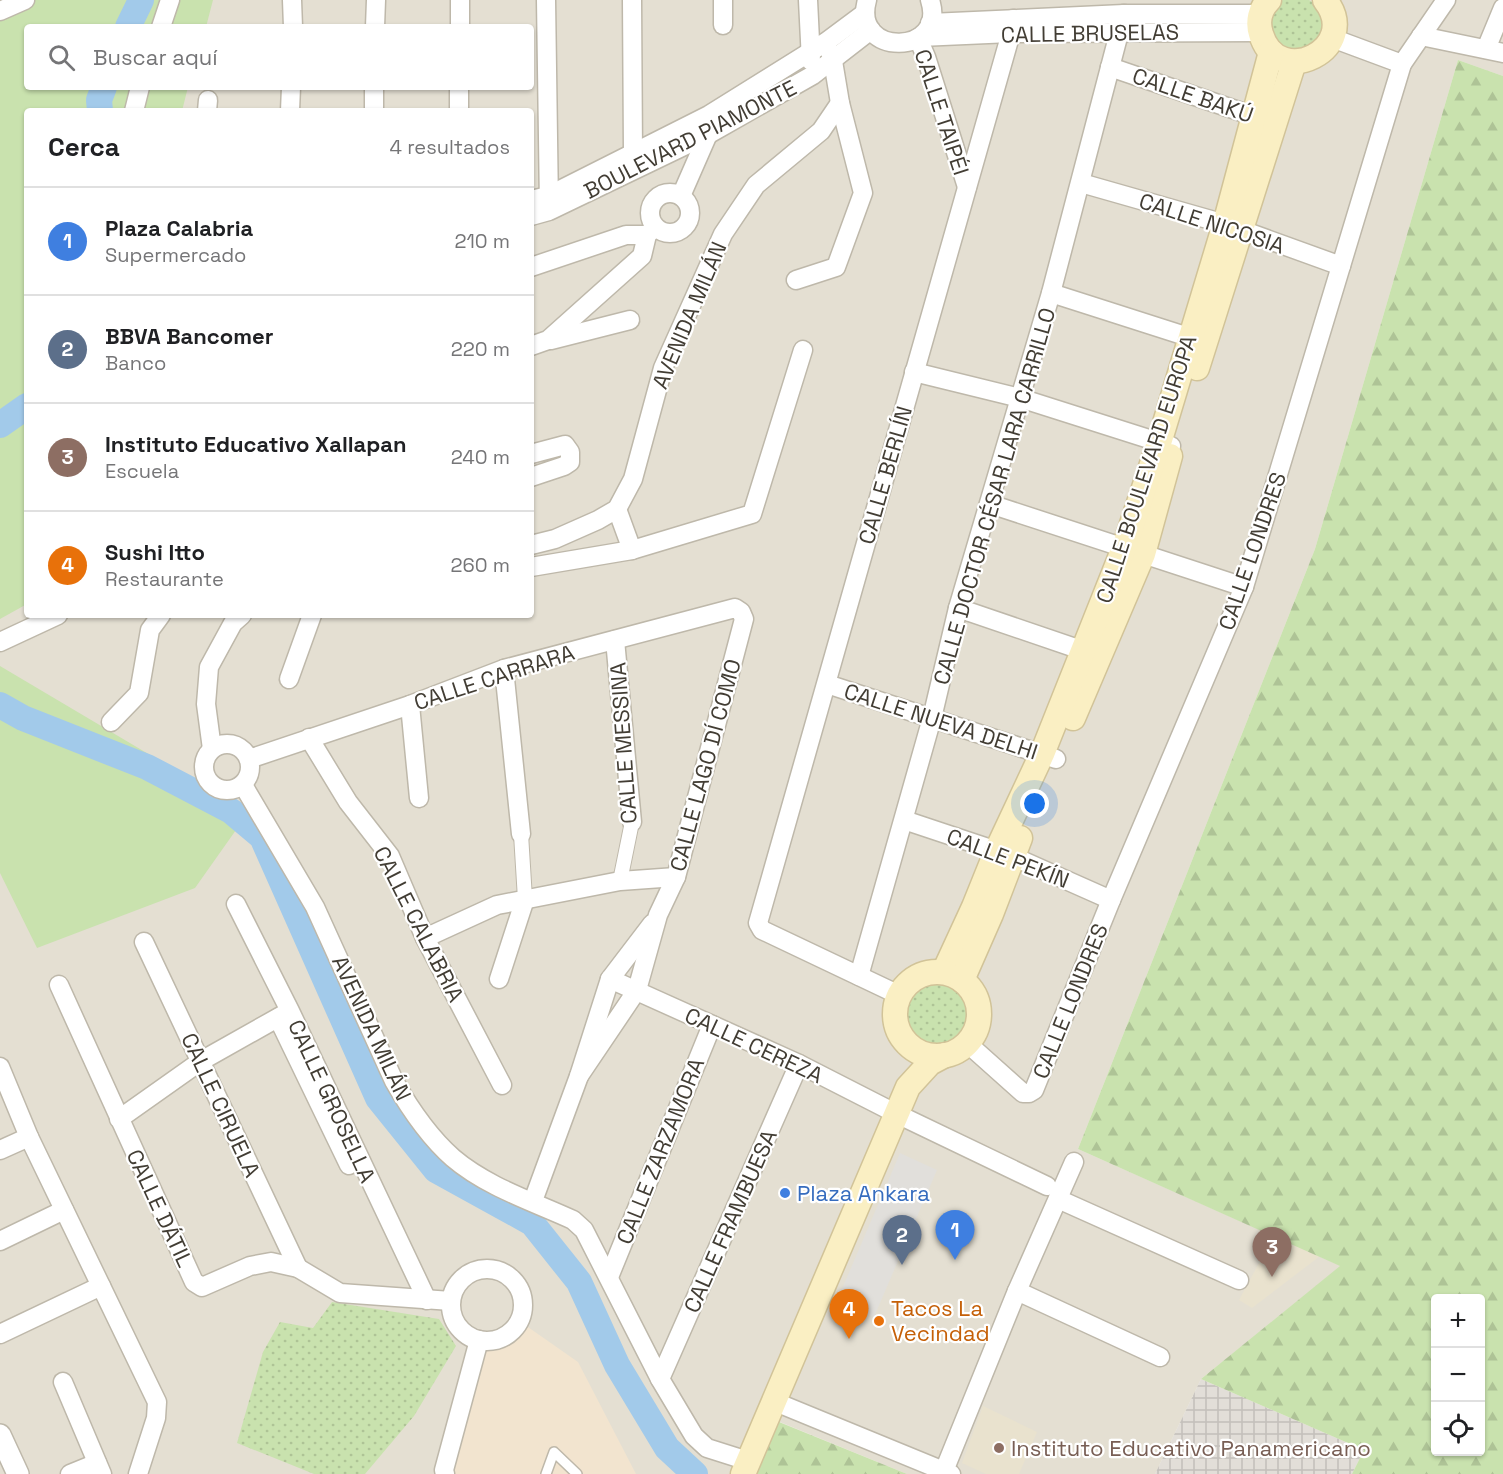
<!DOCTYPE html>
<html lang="es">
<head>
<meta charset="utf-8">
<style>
  :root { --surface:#fff; --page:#f6f6f6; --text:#202124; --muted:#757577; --line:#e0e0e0; --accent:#eb461f }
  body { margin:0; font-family:"Space Grotesk",sans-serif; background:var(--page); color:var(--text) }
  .controls { position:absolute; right:18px; bottom:18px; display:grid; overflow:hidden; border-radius:6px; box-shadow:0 2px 4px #0004 }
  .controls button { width:54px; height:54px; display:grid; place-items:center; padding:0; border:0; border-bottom:2px solid var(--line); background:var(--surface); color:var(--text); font:30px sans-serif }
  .you { position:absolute; left:1035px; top:804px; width:21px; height:21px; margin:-15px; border:4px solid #fff; border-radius:50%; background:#1a73e8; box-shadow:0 0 0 9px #1a73e833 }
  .badge { display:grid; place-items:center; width:39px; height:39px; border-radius:50%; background:var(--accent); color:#fff; font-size:20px; font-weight:700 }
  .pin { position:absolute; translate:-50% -50px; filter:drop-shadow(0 2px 3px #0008) }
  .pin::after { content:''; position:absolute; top:32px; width:21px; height:18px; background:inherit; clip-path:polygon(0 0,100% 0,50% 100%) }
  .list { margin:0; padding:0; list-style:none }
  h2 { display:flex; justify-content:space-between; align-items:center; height:78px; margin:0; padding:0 24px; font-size:26px }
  h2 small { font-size:20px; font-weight:400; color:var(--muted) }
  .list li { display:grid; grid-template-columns:39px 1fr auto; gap:18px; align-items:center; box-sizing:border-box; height:108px; padding:0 24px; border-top:2px solid var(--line) }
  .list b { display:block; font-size:22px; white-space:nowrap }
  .list p { margin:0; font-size:20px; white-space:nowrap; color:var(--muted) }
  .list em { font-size:20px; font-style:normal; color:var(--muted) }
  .icon { flex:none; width:33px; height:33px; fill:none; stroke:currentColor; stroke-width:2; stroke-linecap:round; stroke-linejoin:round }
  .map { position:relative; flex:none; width:1503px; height:1474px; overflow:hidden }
  .search { position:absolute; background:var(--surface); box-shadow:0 2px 4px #0004; left:24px; top:24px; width:510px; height:66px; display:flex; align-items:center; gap:15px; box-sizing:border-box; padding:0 21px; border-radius:6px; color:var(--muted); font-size:22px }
  .panel { position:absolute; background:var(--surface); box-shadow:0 2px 4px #0004; left:24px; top:108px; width:510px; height:510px; border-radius:6px }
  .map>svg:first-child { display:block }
  .residential { fill:#e4dfd2; fill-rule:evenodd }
  .commercial { fill:#f2e4cf }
  .industrial { fill:url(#industrial-grid) }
  .education { fill:#e9e2ce }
  .grass { fill:url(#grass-dots) }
  .forest { fill:url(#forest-firs); fill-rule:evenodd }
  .park { fill:#c9e2ae }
  .parking { fill:#e1dfdb }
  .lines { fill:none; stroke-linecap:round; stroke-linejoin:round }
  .river { stroke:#a2caea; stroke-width:26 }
  .service-casing { stroke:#beb8aa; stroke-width:12 }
  .pedestrian-casing { stroke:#beb8aa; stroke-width:16 }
  .minor-casing { stroke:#beb8aa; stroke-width:21 }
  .tertiary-casing { stroke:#beb8aa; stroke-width:24 }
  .secondary-casing { stroke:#d1c398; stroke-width:27 }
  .service { stroke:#fff; stroke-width:9 }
  .pedestrian { stroke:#fff; stroke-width:14 }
  .minor { stroke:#fff; stroke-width:18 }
  .tertiary { stroke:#fff; stroke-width:21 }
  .secondary { stroke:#faefc3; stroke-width:24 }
  .shop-dot { fill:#3f7fe0; stroke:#fff; stroke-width:2 }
  .food-dot { fill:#e8710a; stroke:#fff; stroke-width:2 }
  .education-dot { fill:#8d6e63; stroke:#fff; stroke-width:2 }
  .labels { text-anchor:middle; stroke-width:4.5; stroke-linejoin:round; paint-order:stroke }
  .street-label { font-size:22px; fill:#423d34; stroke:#fff }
  .shop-label { font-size:22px; fill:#366cbe; stroke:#fff; text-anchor:start }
  .food-label { font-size:22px; fill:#c56008; stroke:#fff; text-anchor:start }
  .education-label { font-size:22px; fill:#785e54; stroke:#fff; text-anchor:start }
</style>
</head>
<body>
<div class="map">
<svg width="1503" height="1474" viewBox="0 0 1503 1474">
  <defs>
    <pattern id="industrial-grid" width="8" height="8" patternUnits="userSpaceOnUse" patternTransform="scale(1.5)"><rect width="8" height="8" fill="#e2ded8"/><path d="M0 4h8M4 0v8" fill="none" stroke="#c3bfba"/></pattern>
    <pattern id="grass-dots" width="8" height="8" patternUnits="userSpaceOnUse" patternTransform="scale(1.5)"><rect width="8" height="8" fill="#c9e2ae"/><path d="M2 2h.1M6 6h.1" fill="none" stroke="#aec396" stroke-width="1.8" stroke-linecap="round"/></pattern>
    <pattern id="forest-firs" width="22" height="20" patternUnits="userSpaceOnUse" patternTransform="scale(1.5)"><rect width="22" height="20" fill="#c9e2ae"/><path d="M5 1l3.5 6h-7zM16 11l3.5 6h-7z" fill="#aec396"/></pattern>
  </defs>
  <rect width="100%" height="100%" fill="#f0ede3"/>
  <path class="residential" d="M0,0h1503v76l-45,-16 -143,489 -237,600 263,117 -140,113 -46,95h-248l-127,-52 -23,52h-757zM27,27h504v60h-504zM27,111h504v504h-504z"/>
  <path class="commercial" d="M525,1325l53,37 58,112h-183v-7l30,-120 12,1 23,-12z"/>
  <path class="industrial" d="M1201,1379l163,71 -12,24h-197z"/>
  <g class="education">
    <path d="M1277,1230l47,23 -72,55 -13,-8z"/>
    <path d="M983,1406l54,26 -18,42h-33l-24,-11z"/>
  </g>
  <g class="grass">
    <path d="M1283,0h26c18,10 14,28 7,44l-25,8 -16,-9 -6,-26 10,-15z"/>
    <circle cx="938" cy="1016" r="33"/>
    <path d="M332,1302l107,17 17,27 -42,70 -49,58h-51l-77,-31 26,-91 17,-30 33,6z"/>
  </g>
  <g class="forest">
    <path d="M1458,60l45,16v1398h-151l12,-24 -163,-71 139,-113 -262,-117 237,-600zM1436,1298h44v154h-44z"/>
    <path d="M779,1422l128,52h-150z"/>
  </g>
  <g class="park">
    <path d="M0,0h213l-7,27h-179v60h161l-6,24h-155v493l-27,15z"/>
    <path d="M0,666l248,147 -53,75 -158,60 -37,-75z"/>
  </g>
  <path class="parking" d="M900,1153l37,17 -63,147 -38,-14z"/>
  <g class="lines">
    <g class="river">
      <path d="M128,27l13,-27"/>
      <path d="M100,111l-1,-11 5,-13"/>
      <path d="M0,425l27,-19"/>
      <path d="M0,705l23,13 124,49 84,44 31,26 116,261 58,72 96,53 47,59 38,83 50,83 28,26"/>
    </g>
    <g class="service-casing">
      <path id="service" d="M546,1474l8,-22 23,22"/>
    </g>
    <g class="pedestrian-casing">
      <g id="pedestrian">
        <path d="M521,834l4,65"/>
        <path d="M620,881l12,-59"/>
      </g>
    </g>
    <g class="minor-casing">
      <g id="minor">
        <path d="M292,0l1,27"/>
        <path d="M546,0l3,206"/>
        <path d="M632,0l1,153 3,10"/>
        <path d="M808,0l3,61"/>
        <path d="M867,0c-16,58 81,56 63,0"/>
        <path d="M0,11l25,-11"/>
        <path d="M930,23l194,-9h136"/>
        <path d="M723,25v-25"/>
        <path d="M161,27l9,-27"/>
        <path d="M375,27l1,-27"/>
        <path d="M460,27v-27"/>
        <path d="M1421,36l82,17"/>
        <path d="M920,37l91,-4 249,-1"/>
        <path d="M918,38l8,19 41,130"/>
        <path d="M1332,38l70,26"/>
        <path d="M1486,49l17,-41"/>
        <path d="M1110,67l155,53"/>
        <path d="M134,111l6,-24"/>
        <path d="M207,111l1,-11"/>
        <path d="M290,111l1,-24"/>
        <path d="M374,111v-24"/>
        <path d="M459,111v-24"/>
        <path d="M1081,183l144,41 116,42"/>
        <circle cx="670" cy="213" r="20"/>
        <path d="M681,196l28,-64"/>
        <path d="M531,200l17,-4 161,-81 117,-73 39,-29"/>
        <path d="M531,216l18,-5 160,-77 104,-59 58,-45"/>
        <path d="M531,267l95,-32h21"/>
        <path d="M796,280l40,-13 27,-74 -23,-90 -7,-42 -3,-9"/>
        <path d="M1051,293l150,48"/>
        <path d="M551,340l79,-20"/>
        <path d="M531,346l17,-6 94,-84 5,-21 8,-8"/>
        <path d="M914,372l106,26 151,48"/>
        <path d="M531,454l34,-9 5,7v10l-6,4 -33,11"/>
        <path d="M990,504l254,83"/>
        <path d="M617,509l15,41"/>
        <path d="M531,545l24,-6 43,-19 19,-11 16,-30 30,-111 60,-134 33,-49 65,-54 19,-28"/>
        <path d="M531,567l101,-17 120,-36 51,-164"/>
        <path d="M958,608l135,46"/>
        <path d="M615,640l17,182"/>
        <path d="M0,642l58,-27"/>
        <path d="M504,669l17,165"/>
        <path d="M289,679l23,-64"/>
        <path d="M827,684l229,75"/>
        <path d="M410,705l9,93"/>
        <path d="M111,722l28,-29 11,-63 11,-15"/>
        <path d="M309,738l39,64 42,54 35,82 77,147"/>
        <circle cx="227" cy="767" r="23"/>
        <path d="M212,749l-6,-45 3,-37 24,-44 9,-8"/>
        <path d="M249,759l161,-54 94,-36 231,-61 6,4 3,7 -68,258 -18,38 -21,75 -58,86"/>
        <path d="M243,785l72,122 79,174c16,28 34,55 59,77 34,29 81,44 120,62l11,10 76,149 34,57 13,12 41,13"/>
        <path d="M904,820l108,36 99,44"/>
        <path d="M236,904l54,107 137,289"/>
        <path d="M425,938l72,-33 123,-24 56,-4"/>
        <path d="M144,942l154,326"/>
        <path d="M859,976l73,-258 26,-110 93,-315 73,-279"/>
        <path d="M499,979l26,-80"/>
        <path d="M610,979l189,85 98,50 150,72"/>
        <path d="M59,985l135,297 8,5 48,-21 21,-4 27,6 42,25 111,8"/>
        <path d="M899,995l-137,-65 -4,-7 253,-890 2,-14"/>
        <path d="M278,1018l71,147"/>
        <path d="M967,1043l56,50h6l5,-3 77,-190 133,-313 158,-523 44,-64"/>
        <path d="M0,1067l29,70 128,265 -1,16 -18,56"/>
        <path d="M119,1119l82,-58 87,-49"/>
        <path d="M0,1150l29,-13"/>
        <path d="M1058,1199l181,81"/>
        <path d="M533,1201l46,-125 31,-97 42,-55"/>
        <path d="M0,1241l64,-31"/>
        <circle cx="487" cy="1305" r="36"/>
        <path d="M609,1277l103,-252"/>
        <path d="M1017,1291l143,66"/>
        <path d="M0,1334l101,-48"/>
        <path d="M660,1379l139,-315"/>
        <path d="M63,1382l39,92"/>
        <path d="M773,1401l178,73"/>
        <path d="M944,1471l73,-180 57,-129"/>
        <path d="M70,1474l27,-11"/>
        <path d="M445,1474l-1,-4 35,-130"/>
      </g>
    </g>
    <g class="tertiary-casing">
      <path id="tertiary" d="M0,1435l18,39"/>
    </g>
    <g class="secondary-casing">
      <g id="secondary">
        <path d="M1269,0c-9,9 -12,22 -8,34 17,57 102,14 64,-34"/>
        <path d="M1197,368l97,-306"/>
        <path d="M1073,718l70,-164 27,-98"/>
        <path d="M944,972l30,-65 23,-57 45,-96 82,-206 35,-105 66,-219 46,-172"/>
        <circle cx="937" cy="1014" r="42"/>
        <path d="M962,980l29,-66 29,-76"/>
        <path d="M743,1474l165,-387 22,-24 15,-8"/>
      </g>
    </g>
    <use href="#service" class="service"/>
    <use href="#pedestrian" class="pedestrian"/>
    <use href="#minor" class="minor"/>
    <use href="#tertiary" class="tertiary"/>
    <use href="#secondary" class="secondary"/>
  </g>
  <circle class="shop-dot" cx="785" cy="1193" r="6"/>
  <circle class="food-dot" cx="879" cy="1321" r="6"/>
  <circle class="education-dot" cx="999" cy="1448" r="6"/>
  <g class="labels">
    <g class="street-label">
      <text transform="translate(1090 33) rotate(-1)" y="8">CALLE BRUSELAS</text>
      <text transform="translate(1193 95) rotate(19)" y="8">CALLE BAKÚ</text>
      <text transform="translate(942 112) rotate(72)" y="8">CALLE TAIPÉI</text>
      <text transform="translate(690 139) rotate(-27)" y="8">BOULEVARD PIAMONTE</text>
      <text transform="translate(1212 223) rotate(18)" y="8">CALLE NICOSIA</text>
      <text transform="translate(689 315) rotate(-67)" y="8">AVENIDA MILÁN</text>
      <text transform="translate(1146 469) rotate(-72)" y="8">CALLE BOULEVARD EUROPA</text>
      <text transform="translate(885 475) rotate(-74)" y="8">CALLE BERLÍN</text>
      <text transform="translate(994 496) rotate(-74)" y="8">CALLE DOCTOR CÉSAR LARA CARRILLO</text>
      <text transform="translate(1252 551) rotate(-71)" y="8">CALLE LONDRES</text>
      <text transform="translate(494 677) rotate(-18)" y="8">CALLE CARRARA</text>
      <text transform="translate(941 721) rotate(18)" y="8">CALLE NUEVA DELHI</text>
      <text transform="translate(623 743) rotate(-94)" y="8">CALLE MESSINA</text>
      <text transform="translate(705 765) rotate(-75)" y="8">CALLE LAGO DÍ COMO</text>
      <text transform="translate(1008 858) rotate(21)" y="8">CALLE PEKÍN</text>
      <text transform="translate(419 924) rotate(63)" y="8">CALLE CALABRIA</text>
      <text transform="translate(1070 1001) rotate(-68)" y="8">CALLE LONDRES</text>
      <text transform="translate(372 1028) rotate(65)" y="8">AVENIDA MILÁN</text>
      <text transform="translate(754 1045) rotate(25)" y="8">CALLE CEREZA</text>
      <text transform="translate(332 1101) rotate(65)" y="8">CALLE GROSELLA</text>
      <text transform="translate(221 1105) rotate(65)" y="8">CALLE CIRUELA</text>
      <text transform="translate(660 1151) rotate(-68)" y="8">CALLE ZARZAMORA</text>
      <text transform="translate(160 1208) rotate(65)" y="8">CALLE DÁTIL</text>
      <text transform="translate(730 1221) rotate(-66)" y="8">CALLE FRAMBUESA</text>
    </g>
    <g class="shop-label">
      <text x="797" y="1201">Plaza Ankara</text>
    </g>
    <g class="food-label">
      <text x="891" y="1316">Tacos La<tspan x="891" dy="25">Vecindad</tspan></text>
    </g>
    <g class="education-label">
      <text x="1011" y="1456">Instituto Educativo Panamericano</text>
    </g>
  </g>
</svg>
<div class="controls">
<button>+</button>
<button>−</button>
<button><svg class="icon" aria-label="locate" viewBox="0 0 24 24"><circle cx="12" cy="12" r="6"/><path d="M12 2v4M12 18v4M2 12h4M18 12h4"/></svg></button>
</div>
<div class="you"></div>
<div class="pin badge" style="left:955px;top:1260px;background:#3f7fe0">1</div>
<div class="pin badge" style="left:902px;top:1265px;background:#5c6f8a">2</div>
<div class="pin badge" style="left:1272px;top:1277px;background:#8d6e63">3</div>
<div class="pin badge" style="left:849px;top:1339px;background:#e8710a">4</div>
<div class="search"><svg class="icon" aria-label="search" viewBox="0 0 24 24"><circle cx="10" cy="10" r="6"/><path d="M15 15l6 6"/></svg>Buscar aquí</div>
<section class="panel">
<h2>Cerca<small>4 resultados</small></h2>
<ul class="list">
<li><span class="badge" style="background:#3f7fe0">1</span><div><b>Plaza Calabria</b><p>Supermercado</p></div><em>210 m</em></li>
<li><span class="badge" style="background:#5c6f8a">2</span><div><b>BBVA Bancomer</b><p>Banco</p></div><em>220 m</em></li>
<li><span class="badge" style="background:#8d6e63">3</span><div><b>Instituto Educativo Xallapan</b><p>Escuela</p></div><em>240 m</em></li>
<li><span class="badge" style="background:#e8710a">4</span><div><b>Sushi Itto</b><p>Restaurante</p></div><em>260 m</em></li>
</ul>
</section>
</div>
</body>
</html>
